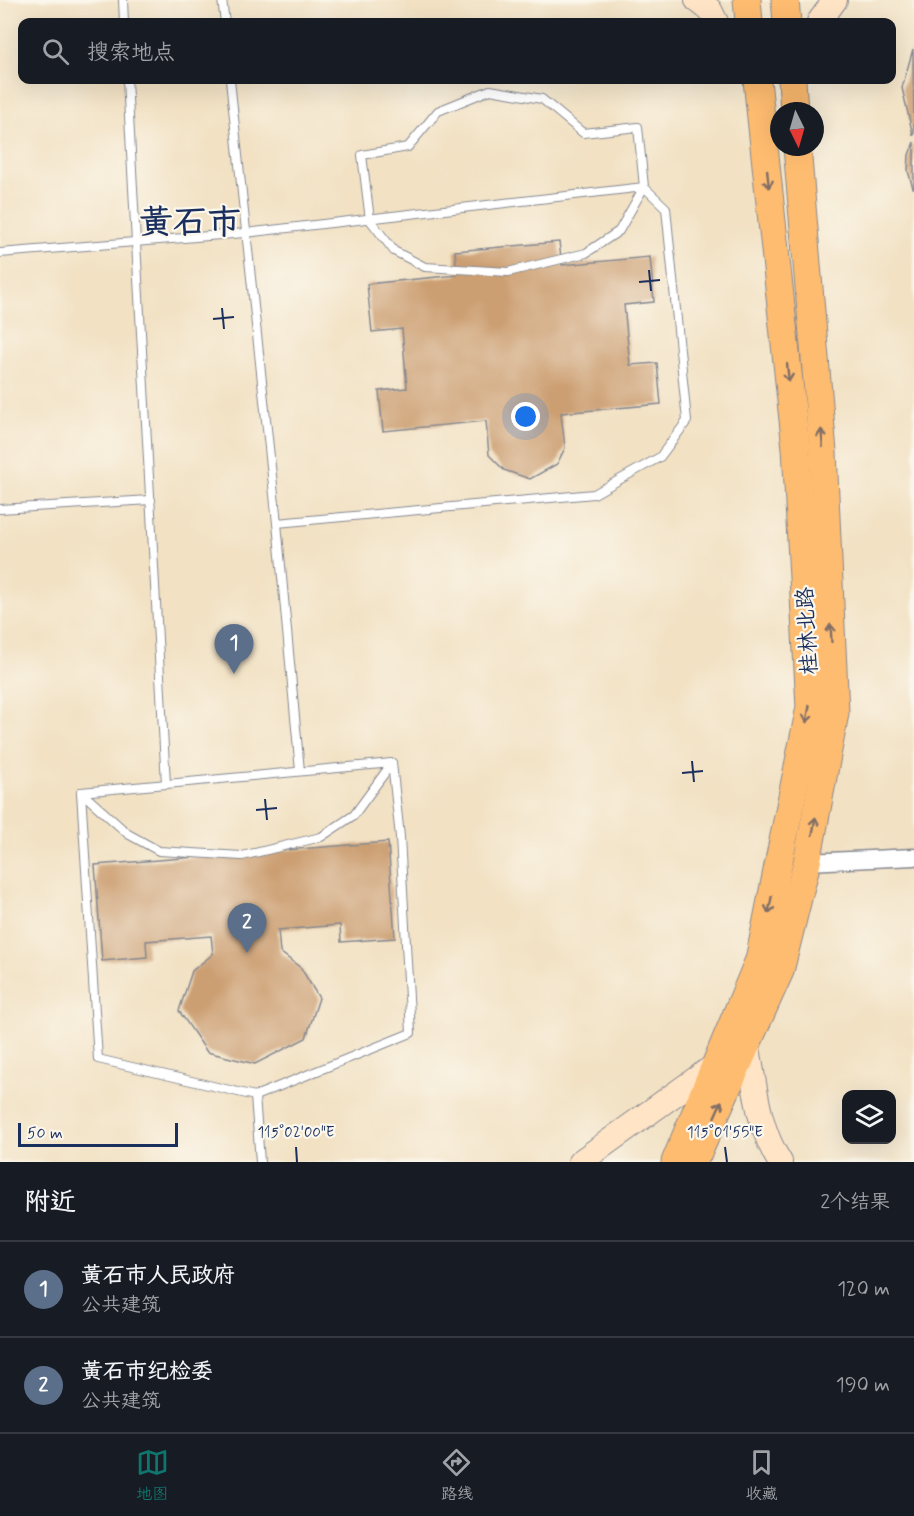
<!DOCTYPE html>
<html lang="zh">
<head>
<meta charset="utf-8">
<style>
  :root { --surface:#171b24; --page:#20242c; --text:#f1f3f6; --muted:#9ea1a6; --line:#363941; --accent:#0f766e }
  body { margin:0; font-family:Mynerve,"LXGW WenKai TC",sans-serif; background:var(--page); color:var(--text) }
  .controls { position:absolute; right:18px; bottom:18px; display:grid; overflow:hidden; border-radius:12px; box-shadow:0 6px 24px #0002 }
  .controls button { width:54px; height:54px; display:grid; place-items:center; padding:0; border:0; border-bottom:2px solid var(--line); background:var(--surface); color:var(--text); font:30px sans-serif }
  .compass { position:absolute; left:770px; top:102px; width:54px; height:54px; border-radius:50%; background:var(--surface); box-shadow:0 6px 24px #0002; rotate:175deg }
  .scale { position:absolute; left:18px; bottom:15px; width:160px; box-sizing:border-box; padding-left:6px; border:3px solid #1b2f5e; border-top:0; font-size:16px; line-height:21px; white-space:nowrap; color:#1b2f5e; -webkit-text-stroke:4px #fbf7ec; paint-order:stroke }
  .you { position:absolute; left:526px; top:417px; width:21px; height:21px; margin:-15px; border:4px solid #fff; border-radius:50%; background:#1a73e8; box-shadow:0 0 0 9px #1a73e833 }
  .badge { display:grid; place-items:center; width:39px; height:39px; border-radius:50%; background:var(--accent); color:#fff; font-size:20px; font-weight:700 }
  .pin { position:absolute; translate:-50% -50px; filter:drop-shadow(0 2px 3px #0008) }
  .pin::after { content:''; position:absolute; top:32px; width:21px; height:18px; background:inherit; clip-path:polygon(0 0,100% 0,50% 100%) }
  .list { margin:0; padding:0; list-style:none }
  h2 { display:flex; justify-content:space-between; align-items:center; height:78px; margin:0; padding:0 24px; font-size:26px }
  h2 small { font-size:20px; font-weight:400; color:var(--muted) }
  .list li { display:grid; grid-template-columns:39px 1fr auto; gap:18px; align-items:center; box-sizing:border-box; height:96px; padding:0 24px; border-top:2px solid var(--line) }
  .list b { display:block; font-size:22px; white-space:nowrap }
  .list p { margin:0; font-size:20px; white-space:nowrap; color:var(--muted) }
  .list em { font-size:20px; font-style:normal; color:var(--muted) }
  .icon { flex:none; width:33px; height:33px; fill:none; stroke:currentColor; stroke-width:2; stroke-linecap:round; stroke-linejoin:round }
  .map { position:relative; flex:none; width:914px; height:1162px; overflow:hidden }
  .search { position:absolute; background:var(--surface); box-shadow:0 6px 24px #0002; left:18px; right:18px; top:18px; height:66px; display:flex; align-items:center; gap:15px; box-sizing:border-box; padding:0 21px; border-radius:12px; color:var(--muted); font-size:22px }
  .sheet { height:270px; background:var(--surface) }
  nav { display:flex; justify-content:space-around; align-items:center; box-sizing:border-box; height:84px; border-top:2px solid var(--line); background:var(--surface); font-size:16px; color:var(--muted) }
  nav a { display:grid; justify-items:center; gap:3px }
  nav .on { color:var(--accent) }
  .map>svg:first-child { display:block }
  .building { fill:#cc9f72 }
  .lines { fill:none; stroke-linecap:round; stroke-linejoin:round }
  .lane-casing { stroke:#868890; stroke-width:10 }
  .street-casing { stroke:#868890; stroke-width:19 }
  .secondary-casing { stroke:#868890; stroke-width:26 }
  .primary-casing { stroke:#868890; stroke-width:29 }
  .lane { stroke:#fff; stroke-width:8 }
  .street { stroke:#fff; stroke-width:16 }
  .secondary { stroke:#ffe4c6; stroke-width:24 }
  .primary { stroke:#febc70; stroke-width:27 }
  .oneway { stroke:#816e66 }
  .ticks { fill:none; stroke:#1b2f5e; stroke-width:2 }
  .labels { text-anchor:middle; stroke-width:4.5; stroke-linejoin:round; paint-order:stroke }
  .street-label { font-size:22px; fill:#1b2f5e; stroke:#fbf7ec }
  .town-label { font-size:34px; font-weight:bold; fill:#1b2f5e; stroke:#fbf7ec }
  .ticks-label { font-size:15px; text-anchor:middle; fill:#1b2f5e; stroke:#fbf7ec; stroke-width:4.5; stroke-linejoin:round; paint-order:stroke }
</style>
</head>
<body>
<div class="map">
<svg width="914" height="1162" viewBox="0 0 914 1162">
  <rect width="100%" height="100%" fill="#fbf7ec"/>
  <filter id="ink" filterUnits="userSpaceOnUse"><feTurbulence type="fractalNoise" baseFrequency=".0167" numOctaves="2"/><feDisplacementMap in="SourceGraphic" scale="12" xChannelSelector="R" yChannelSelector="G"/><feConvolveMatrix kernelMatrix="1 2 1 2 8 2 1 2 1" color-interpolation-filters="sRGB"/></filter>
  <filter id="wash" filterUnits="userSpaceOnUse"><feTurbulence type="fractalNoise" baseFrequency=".008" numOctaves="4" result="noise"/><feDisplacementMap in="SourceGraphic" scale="24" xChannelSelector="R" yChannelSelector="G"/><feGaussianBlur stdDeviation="1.35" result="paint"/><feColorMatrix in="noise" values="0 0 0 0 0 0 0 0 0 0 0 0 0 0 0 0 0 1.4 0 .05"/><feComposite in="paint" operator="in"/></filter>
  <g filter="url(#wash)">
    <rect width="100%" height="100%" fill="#f2e1c3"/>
    <g id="blocks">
      <g class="building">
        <path d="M913,49l1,86h-1l-11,-47z"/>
        <path d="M914,142v46h-1l-5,-17 1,-16z"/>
        <path d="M559,242l3,23 88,-8 4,45 -30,3 6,60 27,-2 4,41 -100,9 4,35 -8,16 -27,15 -26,-9 -15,-15 -3,-34 -103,10 -4,-40 28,-3 -5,-59 -30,3 -5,-48 90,-9 -2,-24z"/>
        <path d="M388,842l7,96 -54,4 -1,-17 -62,5 2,22 21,16 18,30 -13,40 -51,26 -48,-12 -28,-41 13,-40 21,-17 -2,-18 -65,5 1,16 -45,4 -7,-96z"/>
      </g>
    </g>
  </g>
  <g filter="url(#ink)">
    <use href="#blocks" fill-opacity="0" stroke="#868890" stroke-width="1.5"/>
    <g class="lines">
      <g class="lane-casing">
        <g id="lane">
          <path d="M123,0l1,22"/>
          <path d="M222,0l3,22"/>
          <path d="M127,80l39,704"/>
          <path d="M230,80l47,443 317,-29 66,-37 27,-36 -21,-213 -22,-21"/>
          <path d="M490,90l52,9 41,34 55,-6 6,60 -25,44 -33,22 -78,19 -83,-5 -31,-16 -24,-31 -8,-65 46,-8 30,-36z"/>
          <path d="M0,253l245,-20 399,-46"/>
          <path d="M0,509l151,-9"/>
          <path d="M277,523l23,248"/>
          <path d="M81,792l17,267 157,37"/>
          <path d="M81,792l47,42 31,17 83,5 79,-19 33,-22 38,-52"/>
          <path d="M81,792l311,-29"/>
          <path d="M260,1162l-5,-66 156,-63 -11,-196 -8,-74"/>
        </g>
      </g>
      <g class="street-casing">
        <path id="street" d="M807,862l107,-5"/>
      </g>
      <g class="secondary-casing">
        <g id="secondary">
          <path d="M697,0l13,10 6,12"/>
          <path d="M819,22l16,-22"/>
          <path d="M747,1043c8,40 10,84 33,119"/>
          <path d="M580,1162l134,-96"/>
        </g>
      </g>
      <g class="primary-casing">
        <g id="primary">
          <path d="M747,0l2,22"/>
          <path d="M785,0l2,22"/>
          <path d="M792,80l2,31"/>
          <path d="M698,1153l82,-182 27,-109 28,-149 -12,-261 -26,-305"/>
          <path d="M675,1162l84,-202 51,-253 -14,-259 -39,-368"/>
        </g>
      </g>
      <use href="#lane" class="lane"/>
      <use href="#street" class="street"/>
      <use href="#secondary" class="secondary"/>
      <use href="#primary" class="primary"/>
    </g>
    <defs><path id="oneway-shaft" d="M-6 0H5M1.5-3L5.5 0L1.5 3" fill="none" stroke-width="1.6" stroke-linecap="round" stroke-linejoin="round" transform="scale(1.5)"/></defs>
    <g class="oneway">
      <use href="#oneway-shaft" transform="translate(768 179) rotate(84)"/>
      <use href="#oneway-shaft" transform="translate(788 373) rotate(84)"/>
      <use href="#oneway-shaft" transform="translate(822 438) rotate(-95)"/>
      <use href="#oneway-shaft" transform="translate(831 633) rotate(-93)"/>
      <use href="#oneway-shaft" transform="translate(808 714) rotate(100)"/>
      <use href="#oneway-shaft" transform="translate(814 826) rotate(-80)"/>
      <use href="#oneway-shaft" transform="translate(770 905) rotate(101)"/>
      <use href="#oneway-shaft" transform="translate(718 1109) rotate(-66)"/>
    </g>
  </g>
  <path class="ticks" d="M649,270l2,21M639,282l21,-2M222,308l2,21M213,319l21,-2M692,761l2,21M682,773l21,-2M265,799l2,21M256,810l21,-2M296,1147l1,15M725,1147l2,15"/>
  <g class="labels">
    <g class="street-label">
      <text transform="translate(806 631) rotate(-93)" y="8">桂林北路</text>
    </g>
    <g class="town-label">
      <text x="190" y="233">黄石市</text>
    </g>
  </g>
  <g class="ticks-label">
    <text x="296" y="1137">115°02'00"E</text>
    <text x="725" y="1137">115°01'55"E</text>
  </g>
</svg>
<div class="controls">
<button><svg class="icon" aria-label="layers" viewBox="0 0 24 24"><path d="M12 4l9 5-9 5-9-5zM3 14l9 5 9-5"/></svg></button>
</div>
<svg class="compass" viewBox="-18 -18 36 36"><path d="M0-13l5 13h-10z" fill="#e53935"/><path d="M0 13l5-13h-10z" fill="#9ea1a6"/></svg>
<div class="scale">50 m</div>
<div class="you"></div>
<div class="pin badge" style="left:234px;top:674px;background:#5c6f8a">1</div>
<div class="pin badge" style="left:247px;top:953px;background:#5c6f8a">2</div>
<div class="search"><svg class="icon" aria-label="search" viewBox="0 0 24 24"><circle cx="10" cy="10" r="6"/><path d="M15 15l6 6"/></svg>搜索地点</div>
</div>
<section class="sheet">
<h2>附近<small>2个结果</small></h2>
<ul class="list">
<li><span class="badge" style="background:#5c6f8a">1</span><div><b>黄石市人民政府</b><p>公共建筑</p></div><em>120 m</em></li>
<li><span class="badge" style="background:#5c6f8a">2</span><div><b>黄石市纪检委</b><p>公共建筑</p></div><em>190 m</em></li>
</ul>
</section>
<nav>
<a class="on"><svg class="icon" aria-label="map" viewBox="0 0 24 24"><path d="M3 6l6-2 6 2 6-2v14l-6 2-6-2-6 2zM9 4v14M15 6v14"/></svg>地图</a>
<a><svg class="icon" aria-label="directions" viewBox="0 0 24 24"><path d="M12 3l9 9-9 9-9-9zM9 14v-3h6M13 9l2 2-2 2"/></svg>路线</a>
<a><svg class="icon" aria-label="saved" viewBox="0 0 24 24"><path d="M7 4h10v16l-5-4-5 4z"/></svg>收藏</a>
</nav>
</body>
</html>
